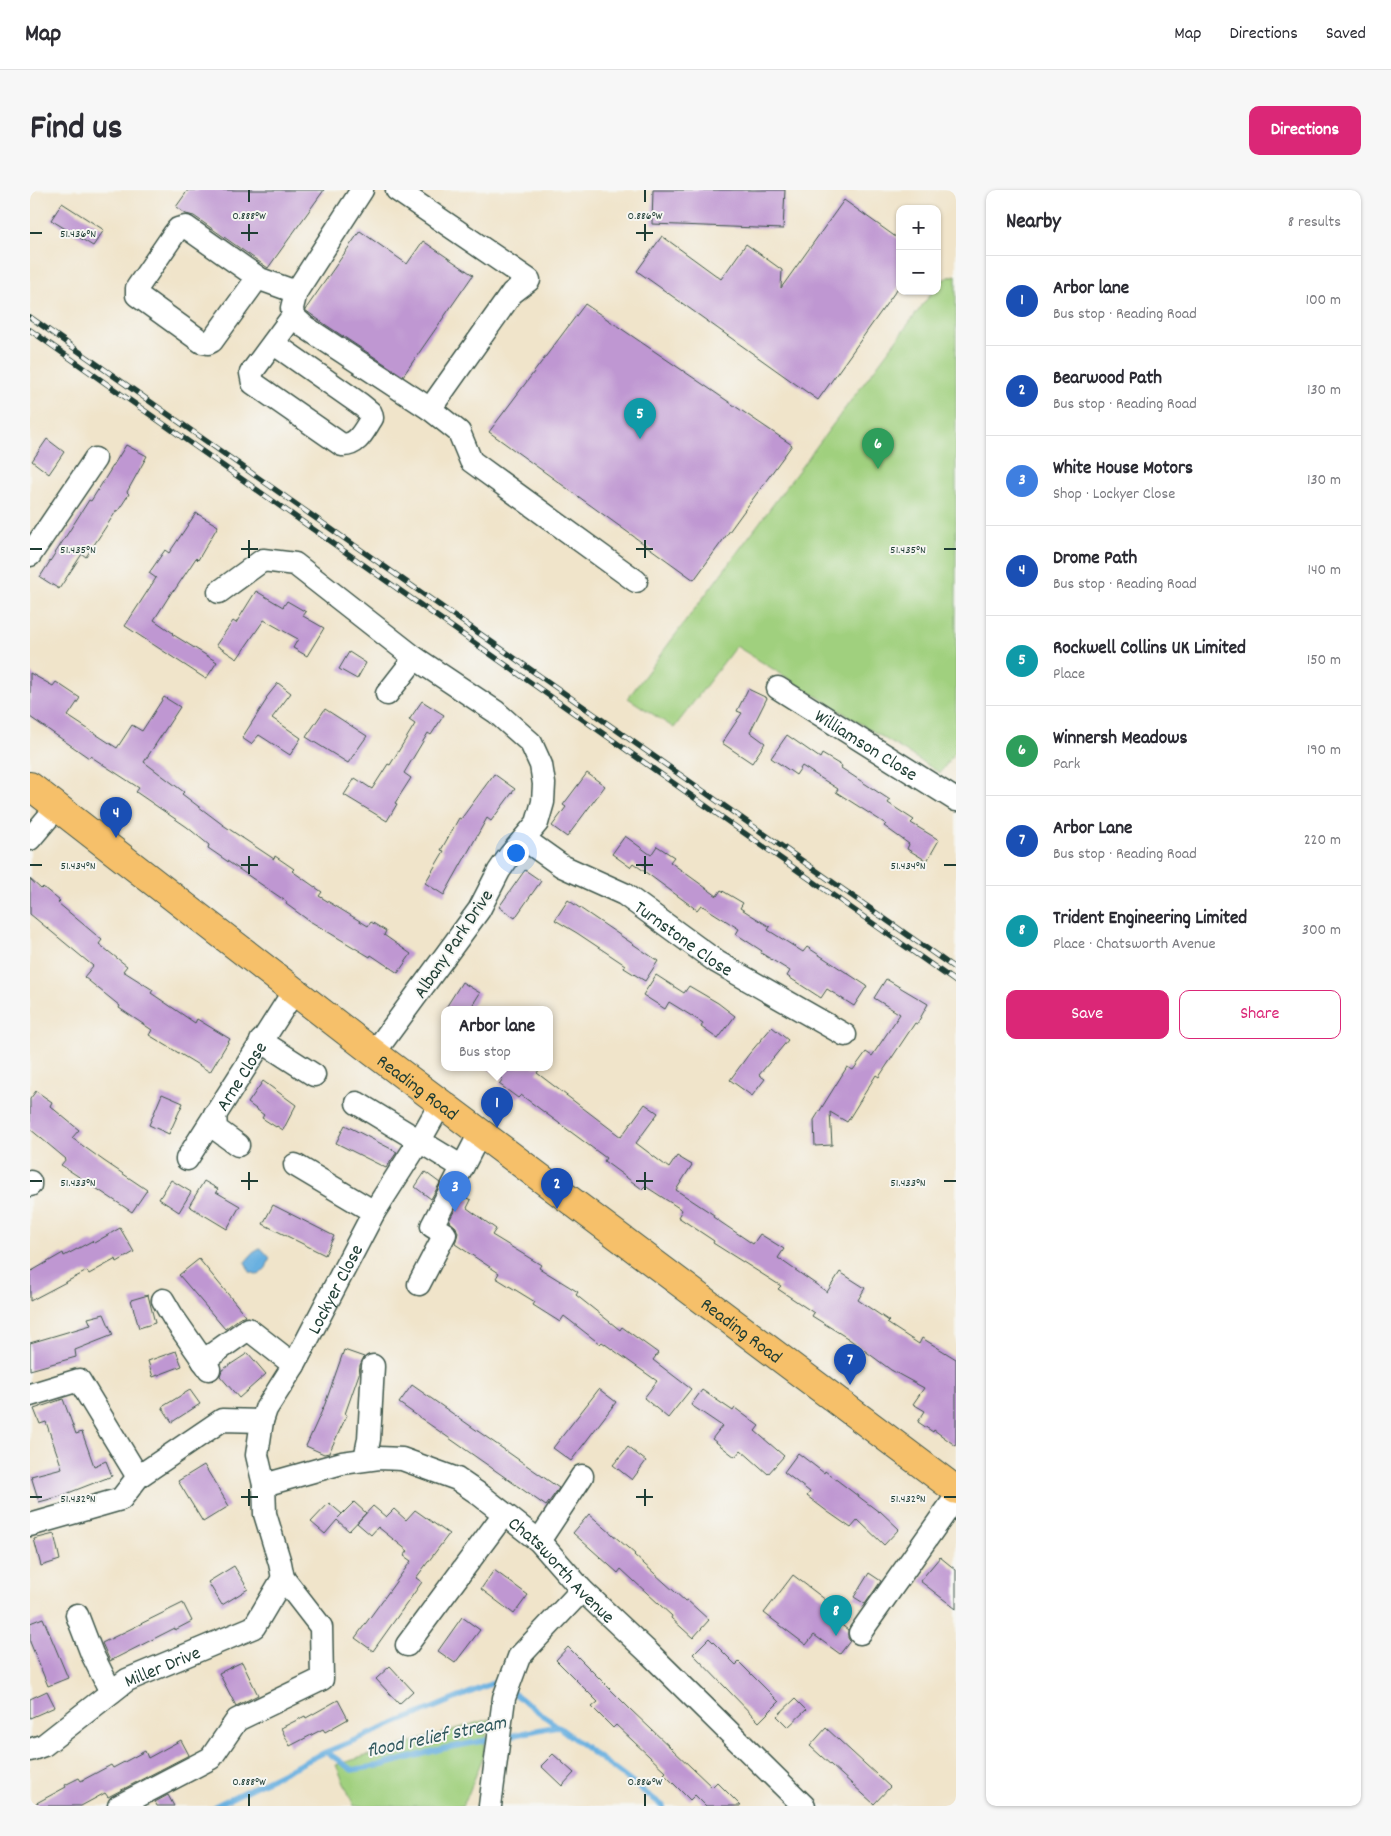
<!DOCTYPE html>
<html lang="en">
<head>
<meta charset="utf-8">
<style>
  :root { --surface:#fff; --page:#f7f7f7; --text:#2b2b33; --muted:#7c7c81; --line:#e1e1e2; --accent:#db2777 }
  body { margin:0; font-family:Dekko,sans-serif; background:var(--page); color:var(--text) }
  .controls { position:absolute; right:15px; top:15px; display:grid; overflow:hidden; border-radius:10px; box-shadow:0 1px 4px #0004 }
  .controls button { width:45px; height:45px; display:grid; place-items:center; padding:0; border:0; border-bottom:1px solid var(--line); background:var(--surface); color:var(--text); font:25px sans-serif }
  .you { position:absolute; left:485px; top:662px; width:18px; height:18px; margin:-12px; border:4px solid #fff; border-radius:50%; background:#1a73e8; box-shadow:0 0 0 8px #1a73e833 }
  .badge { display:grid; place-items:center; width:32px; height:32px; border-radius:50%; background:var(--accent); color:#fff; font-size:16px; font-weight:700 }
  .pin { position:absolute; translate:-50% -41px; filter:drop-shadow(0 1px 2px #0008) }
  .pin::after { content:''; position:absolute; top:26px; width:18px; height:15px; background:inherit; clip-path:polygon(0 0,100% 0,50% 100%) }
  .popup { position:absolute; left:411px; top:816px; width:112px; height:65px; box-sizing:border-box; display:grid; place-content:center; border-radius:10px; background:var(--surface); filter:drop-shadow(0 1px 4px #0005); font-size:16px; white-space:nowrap; color:var(--muted) }
  .popup b { font-size:19px; color:var(--text) }
  .popup::after { content:''; position:absolute; left:50%; top:100%; margin-left:-10px; border:10px solid transparent; border-top-color:var(--surface) }
  .list { margin:0; padding:0; list-style:none }
  h2 { display:flex; justify-content:space-between; align-items:center; height:65px; margin:0; padding:0 20px; font-size:21px }
  h2 small { font-size:16px; font-weight:400; color:var(--muted) }
  .list li { display:grid; grid-template-columns:32px 1fr auto; gap:15px; align-items:center; box-sizing:border-box; height:90px; padding:0 20px; border-top:1px solid var(--line) }
  .list b { display:block; font-size:19px; white-space:nowrap }
  .list p { margin:0; font-size:16px; white-space:nowrap; color:var(--muted) }
  .list em { font-size:16px; font-style:normal; color:var(--muted) }
  .actions { display:flex; gap:10px; padding:15px 20px }
  .actions a { flex:1; padding:11px 0; border:1px solid var(--accent); border-radius:10px; text-align:center; font-size:18px; color:var(--accent) }
  .actions .main { background:var(--accent); color:#fff }
  .map { position:relative; flex:none; width:926px; height:1616px; overflow:hidden; border-radius:10px }
  header { display:flex; align-items:center; gap:30px; box-sizing:border-box; height:70px; padding:0 25px; background:var(--surface); border-bottom:1px solid var(--line) }
  header strong { font-size:24px }
  nav { display:flex; gap:28px; margin-inline-start:auto; font-size:18px }
  .intro { display:flex; align-items:center; justify-content:space-between; box-sizing:border-box; height:120px; padding:0 30px }
  h1 { margin:0; font-size:35px }
  .button { padding:12px 22px; border-radius:10px; background:var(--accent); color:#fff; font-size:18px; font-weight:700 }
  main { display:flex; gap:30px; padding:0 30px }
  aside { flex:1; background:var(--surface); border-radius:10px; box-shadow:0 1px 4px #0004 }
  .map>svg:first-child { display:block }
  .green { fill:#a0d07e; stroke:#608659 }
  .water { fill:#69b0e0; stroke:#44768a }
  .lines { fill:none; stroke-linecap:round; stroke-linejoin:round }
  .stream { stroke:#69b0e0; stroke-width:5.5 }
  .building { fill:#bf97d2 }
  .minor-casing { stroke:#3e564a; stroke-width:25 }
  .major-casing { stroke:#3e564a; stroke-width:30 }
  .minor { stroke:#fff; stroke-width:22 }
  .major { stroke:#f6c06b; stroke-width:28 }
  .rail-casing { stroke:#1f3d34; stroke-width:5.5 }
  .rail { stroke:#f6f6f2; stroke-width:4; stroke-dasharray:11; stroke-linecap:butt }
  .ticks { fill:none; stroke:#1f3d34; stroke-width:2 }
  .labels { text-anchor:middle; stroke-width:4; stroke-linejoin:round; paint-order:stroke }
  .street-label { font-size:19px; fill:#1f3d34; stroke:#f6f6f2 }
  .water-label { font-size:20px; font-style:italic; fill:#325a5f; stroke:#f6f6f2 }
  .ticks-label { font-size:12px; text-anchor:middle; fill:#1f3d34; stroke:#f6f6f2; stroke-width:4; stroke-linejoin:round; paint-order:stroke }
</style>
</head>
<body>
<header>
<strong>Map</strong>
<nav><a>Map</a><a>Directions</a><a>Saved</a></nav>
</header>
<div class="intro"><h1>Find us</h1><a class="button">Directions</a></div>
<main>
<div class="map">
<svg width="926" height="1616" viewBox="0 0 926 1616">
  <rect width="100%" height="100%" fill="#f6f6f2"/>
  <filter id="ink" filterUnits="userSpaceOnUse"><feTurbulence type="fractalNoise" baseFrequency=".02" numOctaves="2"/><feDisplacementMap in="SourceGraphic" scale="10" xChannelSelector="R" yChannelSelector="G"/><feConvolveMatrix kernelMatrix="1 2 1 2 8 2 1 2 1" color-interpolation-filters="sRGB"/></filter>
  <filter id="wash" filterUnits="userSpaceOnUse"><feTurbulence type="fractalNoise" baseFrequency=".0096" numOctaves="4" result="noise"/><feDisplacementMap in="SourceGraphic" scale="20" xChannelSelector="R" yChannelSelector="G"/><feGaussianBlur stdDeviation="1.12" result="paint"/><feColorMatrix in="noise" values="0 0 0 0 0 0 0 0 0 0 0 0 0 0 0 0 0 1.4 0 .05"/><feComposite in="paint" operator="in"/></filter>
  <g filter="url(#wash)">
    <rect width="100%" height="100%" fill="#f0e4ca"/>
    <g class="green">
      <path d="M926,85v476l-16,22 -204,-127 -62,82 -46,-30 305,-407h4c0,-11 9,-13 19,-16z"/>
      <path d="M459,1529l-6,38 -17,43 -4,6h-108l-18,-41z"/>
    </g>
    <path class="water" d="M231,1058l9,10 -4,10 -7,7 -9,-3 -5,-10 8,-9z"/>
    <g class="lines">
      <g class="stream">
        <path d="M481,1501l152,115"/>
        <path d="M475,1547l52,-11"/>
        <path d="M297,1562l25,18 31,-5 58,-16 52,-10"/>
        <path d="M185,1616l106,-52 177,-73 6,5"/>
      </g>
    </g>
    <g id="blocks">
      <g class="building">
        <path d="M158,0h136l-56,78 -74,-52 -8,-2 -10,-7z"/>
        <path d="M623,0h132l-2,39 -131,-5z"/>
        <path d="M814,10l56,40v45l-82,115 -181,-129 25,-35 59,43 25,-35 36,26 -1,18z"/>
        <path d="M32,13l42,27 -11,16 -42,-26z"/>
        <path d="M330,41l47,33 16,-23 50,34 -70,101 -77,-51 -21,-15z"/>
        <path d="M555,114l207,141 -98,135 -205,-148z"/>
        <path d="M17,249l17,13 -15,22 -17,-13z"/>
        <path d="M96,255l21,11 -20,36 2,2 -11,17 -1,-1 -31,47 -4,-3 -23,35 -19,-12 49,-77 2,1z"/>
        <path d="M166,323l22,13 -20,34 -2,-2 -22,33 -1,-1 -19,30 19,13 -1,1 45,28 -11,17 -81,-53 31,-48 -7,-5 16,-23 4,3z"/>
        <path d="M226,401l27,16 4,-6 19,11 -3,4 21,12 -17,28 -14,-8 5,-9 -34,-19 -27,39 -21,-14 17,-24 3,2z"/>
        <path d="M319,462l17,11 -9,16 -18,-10z"/>
        <path d="M0,483l23,13 3,-4 24,16 -12,18 49,32 15,-23 10,6 22,-34 16,10 -36,55 40,30 -2,2 41,31 51,34 1,-3 19,13 -2,2 30,21 -3,4 49,30 3,-4 15,9 -2,4 27,19 -13,19 -27,-18 -1,2 -62,-37 -22,-16 1,-2 -79,-54 1,-3 -22,-18 -51,-35 3,-4 -49,-32 -1,2 -59,-41z"/>
        <path d="M248,493l13,10 -19,25 29,20 -11,17 -31,-20 -8,9 -9,-6 25,-39 -1,-1z"/>
        <path d="M718,499l19,9 -17,34 15,11 -13,20 -30,-20 20,-30 -5,-2z"/>
        <path d="M392,511l22,14 -13,20 -3,-2 -24,40 7,5 -16,25 2,1 -10,17 -43,-26 11,-17 17,11 16,-25 2,1 25,-41 -6,-4z"/>
        <path d="M295,519l42,27 -19,27 -42,-26z"/>
        <path d="M757,545l33,23 2,-4 20,12 -1,2 49,32 -2,3 26,17 -3,3 28,17 -12,21 -20,-12 2,-5 -25,-18 2,-2 -50,-32 2,-3 -36,-23 -6,9 -25,-17z"/>
        <path d="M557,583l18,13 -38,51 -15,-11 14,-19 -3,-2z"/>
        <path d="M464,584l21,15 -24,32 -4,-3 -43,77 -19,-12 19,-32 -3,-1 18,-32 2,1z"/>
        <path d="M595,646l26,19 6,-9 17,11 -4,5 47,34 4,-6 22,13 -3,5 30,19 -2,3 35,22 4,-5 60,39 -13,20 -27,-17 -6,9 -34,-22 3,-5 -29,-18 1,-2 -26,-17 3,-5 -38,-24 -4,5 -64,-47 -3,4 -18,-13z"/>
        <path d="M495,680l16,11 -26,37 -16,-11z"/>
        <path d="M0,689l11,10 2,-2 17,14 -2,2 44,37 -3,4 28,22 -4,5 30,19 -2,3 44,30 2,-4 33,20 -20,33 -61,-37 3,-5 -33,-22 1,-2 -36,-29 9,-11 -63,-52z"/>
        <path d="M538,710l90,61 -13,20 -21,-13 1,-3 -48,-32 -22,-13z"/>
        <path d="M626,785l28,18 5,-7 29,17 17,13 -17,23 -17,-12 2,-4 -34,-21 -4,7 -22,-14z"/>
        <path d="M856,789l42,25 -11,20 -2,-1 -36,54 -3,-2 -29,47 -17,-10 2,33 -17,1 -1,-26 33,-53 6,3 13,-18 6,4 28,-42 -26,-16z"/>
        <path d="M432,792l18,11 -10,16h-25z"/>
        <path d="M742,837l16,13 -29,35 6,4 -13,17 -22,-16 19,-26z"/>
        <path d="M455,877h56l-4,6 84,64 24,-33 13,9 -22,30 33,25 8,-12 15,9 -16,25 38,25 -1,2 40,27 7,-10 24,15 -6,9 49,34 13,-20 25,16 -7,12 31,21 -2,2 32,21 3,-6 34,21v87l-22,-16 -1,2 -15,-10 7,-11 -12,-7 11,-16 -33,-18 -42,-31 -37,-23 2,-3 -36,-24 3,-3 -68,-43 1,-2 -36,-24 4,-7 -37,-24 -3,3 -38,-28 2,-3 -85,-63 -3,3 -19,-14 4,-5z"/>
        <path d="M233,891l33,24 -13,25 -6,-4 -1,1 -14,-9 2,-3 -16,-12z"/>
        <path d="M6,901l16,11 -2,4 29,24 -7,8 32,23 43,29 -15,22 -71,-47 5,-6 -36,-30v-30z"/>
        <path d="M132,904l21,9 -14,31 -20,-9z"/>
        <path d="M315,935l52,27 -11,16 -50,-25z"/>
        <path d="M395,982l15,11 -9,16 -16,-12z"/>
        <path d="M141,990l20,12 -12,20 -20,-13z"/>
        <path d="M174,991l14,8 -2,3 24,14 -13,23 -38,-23z"/>
        <path d="M432,1006l9,4 -4,8 29,21 -4,6 49,30 -2,3 39,24 -2,3 44,35 2,-3 36,26 -5,7 38,29 -23,29 -24,-20 13,-17 -55,-39 -2,2 -36,-28 -4,6 -27,-17 2,-3 -39,-24 3,-5 -44,-29 3,-11 -2,-6 -7,-6z"/>
        <path d="M243,1015l61,31 -9,19 -62,-31z"/>
        <path d="M90,1038l14,24 -17,10 -1,-3 -27,15 -2,-3 -57,30v-29l33,-19 1,3 28,-15 2,2z"/>
        <path d="M169,1069l47,57 -6,2 -15,11 -46,-54z"/>
        <path d="M118,1105l7,28 -16,5 -8,-28z"/>
        <path d="M74,1124l9,21 -38,15 1,7 -46,13v-27l61,-18 -3,-7z"/>
        <path d="M314,1160l20,7 -4,8 -1,9 -14,40 2,1 -18,38 -5,1 -18,-8 19,-42z"/>
        <path d="M146,1161l6,15 -29,11 -5,-16z"/>
        <path d="M218,1163l18,21 -27,24 -19,-22 2,-6z"/>
        <path d="M382,1195l147,103 -13,18 -147,-103z"/>
        <path d="M569,1199l17,13 -45,59 -18,-13z"/>
        <path d="M160,1200l10,14 -28,18 -10,-15z"/>
        <path d="M672,1200l31,21 2,-3 24,18 -4,5 29,25 -16,18 -27,-24 -6,7 -23,-18 10,-13 -31,-21z"/>
        <path d="M33,1209l13,35 6,-2 12,34 12,-5 6,15 -54,21 -19,5 -8,-26 31,-8 -16,-46 -6,2 -6,-15z"/>
        <path d="M598,1257l18,14 -14,19 -19,-15z"/>
        <path d="M768,1263l26,20 1,-2 54,41 1,-1 19,18 -15,16 -26,-25 -7,8 -23,-16 -21,-16 3,-4 -26,-20z"/>
        <path d="M174,1275l25,41 -26,16 -25,-41z"/>
        <path d="M324,1312l12,11 -17,18 -12,-11 -12,14 -14,-12 18,-19 13,11 -4,4z"/>
        <path d="M343,1316l13,11 8,-8 12,11 9,-10 34,24 -33,44 6,4 -49,69 -18,-13 56,-77 -7,-5 4,-5 -30,-24 -7,8 -14,-12z"/>
        <path d="M559,1324l46,40 -1,1 51,46 2,-1 22,20 -16,18 -22,-20 1,-2 -51,-47 -3,4 -45,-40z"/>
        <path d="M24,1344l6,26 -19,6 -7,-27z"/>
        <path d="M910,1367l16,13v39l-36,-28z"/>
        <path d="M204,1376l14,23 -26,16 -14,-23z"/>
        <path d="M464,1380l34,25 -14,19 -33,-25z"/>
        <path d="M839,1383l12,8 -16,23 -11,-7z"/>
        <path d="M763,1385l42,32 -6,8 19,15v8l2,3 -10,13 -26,-19 -8,10 -42,-32z"/>
        <path d="M153,1413l9,18 -17,9v-2l-65,33 -8,-18z"/>
        <path d="M432,1427l18,13 -25,33 -17,-12z"/>
        <path d="M13,1428l25,60 -20,8 -18,-44v-19z"/>
        <path d="M679,1448l27,27 3,-3 40,40 -20,20 -66,-68z"/>
        <path d="M538,1457l63,63 81,77 5,-5 24,24h-35l-11,-11 -5,5 -26,-26 2,-2 -50,-47 -3,3 -21,-21 6,-5 -42,-42z"/>
        <path d="M212,1472l16,33 -22,11 -17,-33z"/>
        <path d="M360,1476l23,25 -14,13 -23,-25z"/>
        <path d="M17,1501l8,16 -25,11v-19z"/>
        <path d="M765,1509l11,11 -18,17 -11,-11z"/>
        <path d="M308,1510l10,19 -23,13 -2,-3 -33,17 -9,-18 24,-12 1,2z"/>
        <path d="M796,1538l64,59 -16,17 -64,-58z"/>
        <path d="M151,1550l8,15 -81,42 -3,-4 -24,13h-50l35,-19 -1,-2 14,-7 2,3 30,-16 2,3 32,-17 3,7z"/>
        <path d="M523,1564l21,19 -12,13 -21,-20z"/>
        <path d="M138,1605l6,11h-17l-2,-4z"/>
      </g>
    </g>
  </g>
  <g filter="url(#ink)">
    <use href="#blocks" fill-opacity="0" stroke="#3e564a" stroke-width="1"/>
    <g class="lines">
      <g class="minor-casing">
        <g id="minor">
          <path d="M332,0l-66,102 -4,16 1,8 12,11 125,82 29,23 12,29 165,120"/>
          <path d="M367,0l132,90 -17,13 -82,116"/>
          <path d="M230,89l-4,1 -44,61 -4,2 -6,-1 -65,-47v-7l37,-54 4,-5 8,-2 74,52 36,13"/>
          <path d="M243,153l87,61 11,9 1,5c-8,12 -14,28 -30,27l-89,-62 -2,-10 42,-57"/>
          <path d="M0,365l65,-96"/>
          <path d="M189,402l44,-32 32,4 120,94 81,54 35,31 10,22 3,19 -1,18 -6,21 -27,32 -11,16 -20,39 -105,143"/>
          <path id="s1" d="M748,498l178,112"/>
          <path d="M357,504l28,-36"/>
          <path d="M0,649l27,-32"/>
          <path id="s2" d="M494,649l38,27 62,28 93,68 128,73"/>
          <path d="M231,851l53,34"/>
          <path d="M327,913l97,59"/>
          <path d="M185,924l1,15 22,16"/>
          <path id="s3" d="M157,969l107,-168"/>
          <path d="M265,975l79,47"/>
          <path d="M0,992v3"/>
          <path d="M389,1094l26,-50 -13,-8 48,-93"/>
          <path d="M133,1110l10,17 36,52"/>
          <path d="M173,1171l45,-32 46,36"/>
          <path d="M0,1205l49,-15 59,97"/>
          <path d="M335,1269l4,-20 4,-73"/>
          <path id="s4" d="M234,1295l78,-22 37,-5 23,1 55,20 22,15 60,47 43,49 67,63 155,153"/>
          <path d="M0,1335l91,-26 17,-22 84,-57 40,1"/>
          <path d="M509,1351l43,-65"/>
          <path d="M47,1425l15,39 19,38"/>
          <path d="M830,1443l96,-136"/>
          <path d="M377,1455l97,-131"/>
          <path id="s5" d="M0,1560l14,-5 83,-65 127,-53 29,-49"/>
          <path id="s6" d="M89,1616l92,-48 26,-38 85,-41 -1,-52 -38,-49 -3,-15 -15,-49 -1,-29 -7,-30 5,-34 4,-12 28,-44 80,-153 46,-72 21,-37"/>
          <path d="M460,1616l14,-108 15,-41 63,-67"/>
        </g>
      </g>
      <g class="major-casing">
        <g id="major">
          <path id="s7" d="M0,596l344,267 582,437"/>
        </g>
      </g>
      <use href="#minor" class="minor"/>
      <use href="#major" class="major"/>
      <g class="rail-casing">
        <g id="rail">
          <path d="M0,127l926,652"/>
          <path d="M0,140l926,652"/>
        </g>
      </g>
      <use href="#rail" class="rail"/>
    </g>
  </g>
  <path class="ticks" d="M219,0v12M615,0v12M219,34v17M615,34v17M0,43h12M211,43h17M606,43h17M219,350v18M615,350v18M0,359h12M211,359h17M606,359h17M914,359h12M219,666v18M615,666v18M0,675h12M211,675h17M606,675h17M914,675h12M219,982v18M615,982v18M0,991h12M211,991h17M606,991h17M914,991h12M219,1299v17M615,1299v17M0,1307h12M211,1307h17M606,1307h17M914,1307h12M219,1604v12M615,1604v12"/>
  <g class="labels">
    <g class="street-label">
      <text dy="7" stroke="none"><textPath href="#s1" startOffset="105">Williamson Close</textPath></text>
      <text dy="7" stroke="none"><textPath href="#s2" startOffset="189">Turnstone Close</textPath></text>
      <text transform="translate(422 753) rotate(-56)" y="7">Albany Park Drive</text>
      <text dy="7" stroke="none"><textPath href="#s3" startOffset="99">Arne Close</textPath></text>
      <text dy="7" stroke="none"><textPath href="#s7" startOffset="491">Reading Road</textPath></text>
      <text dy="7" stroke="none"><textPath href="#s6" startOffset="670">Lockyer Close</textPath></text>
      <text dy="7" stroke="none"><textPath href="#s7" startOffset="896">Reading Road</textPath></text>
      <text dy="7" stroke="none"><textPath href="#s4" startOffset="339">Chatsworth Avenue</textPath></text>
      <text dy="7" stroke="none"><textPath href="#s5" startOffset="158">Miller Drive</textPath></text>
    </g>
    <g class="water-label">
      <text transform="translate(406 1545) rotate(-12)" y="7">flood relief stream</text>
    </g>
  </g>
  <g class="ticks-label">
    <text x="219" y="29">0.888°W</text>
    <text x="615" y="29">0.886°W</text>
    <text x="48" y="47">51.436°N</text>
    <text x="48" y="363">51.435°N</text>
    <text x="878" y="363">51.435°N</text>
    <text x="48" y="679">51.434°N</text>
    <text x="878" y="679">51.434°N</text>
    <text x="48" y="996">51.433°N</text>
    <text x="878" y="996">51.433°N</text>
    <text x="48" y="1312">51.432°N</text>
    <text x="878" y="1312">51.432°N</text>
    <text x="219" y="1595">0.888°W</text>
    <text x="615" y="1595">0.886°W</text>
  </g>
</svg>
<div class="controls">
<button>+</button>
<button>−</button>
</div>
<div class="you"></div>
<div class="pin badge" style="left:467px;top:938px;background:#1a4fb4">1</div>
<div class="popup"><b>Arbor lane</b>Bus stop</div>
<div class="pin badge" style="left:527px;top:1019px;background:#1a4fb4">2</div>
<div class="pin badge" style="left:425px;top:1022px;background:#3f7fe0">3</div>
<div class="pin badge" style="left:86px;top:648px;background:#1a4fb4">4</div>
<div class="pin badge" style="left:610px;top:249px;background:#0f9aa8">5</div>
<div class="pin badge" style="left:848px;top:279px;background:#2e9e5b">6</div>
<div class="pin badge" style="left:820px;top:1195px;background:#1a4fb4">7</div>
<div class="pin badge" style="left:806px;top:1446px;background:#0f9aa8">8</div>
</div>
<aside>
<h2>Nearby<small>8 results</small></h2>
<ul class="list">
<li><span class="badge" style="background:#1a4fb4">1</span><div><b>Arbor lane</b><p>Bus stop · Reading Road</p></div><em>100 m</em></li>
<li><span class="badge" style="background:#1a4fb4">2</span><div><b>Bearwood Path</b><p>Bus stop · Reading Road</p></div><em>130 m</em></li>
<li><span class="badge" style="background:#3f7fe0">3</span><div><b>White House Motors</b><p>Shop · Lockyer Close</p></div><em>130 m</em></li>
<li><span class="badge" style="background:#1a4fb4">4</span><div><b>Drome Path</b><p>Bus stop · Reading Road</p></div><em>140 m</em></li>
<li><span class="badge" style="background:#0f9aa8">5</span><div><b>Rockwell Collins UK Limited</b><p>Place</p></div><em>150 m</em></li>
<li><span class="badge" style="background:#2e9e5b">6</span><div><b>Winnersh Meadows</b><p>Park</p></div><em>190 m</em></li>
<li><span class="badge" style="background:#1a4fb4">7</span><div><b>Arbor Lane</b><p>Bus stop · Reading Road</p></div><em>220 m</em></li>
<li><span class="badge" style="background:#0f9aa8">8</span><div><b>Trident Engineering Limited</b><p>Place · Chatsworth Avenue</p></div><em>300 m</em></li>
</ul>
<div class="actions"><a class="main">Save</a><a>Share</a></div>
</aside>
</main>
</body>
</html>
